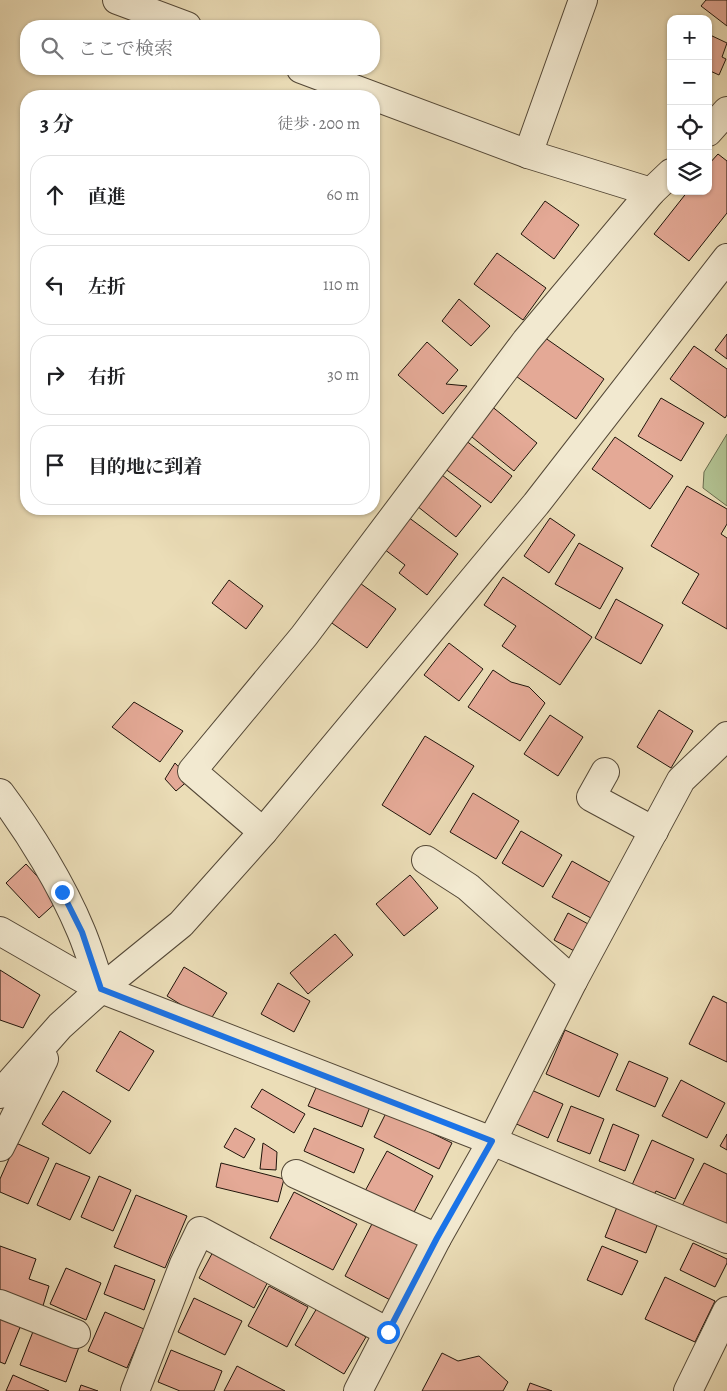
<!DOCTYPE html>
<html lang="ja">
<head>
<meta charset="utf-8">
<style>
  :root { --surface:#fff; --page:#f6f6f6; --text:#202124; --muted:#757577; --line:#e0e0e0 }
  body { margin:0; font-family:Alegreya,"Noto Serif JP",serif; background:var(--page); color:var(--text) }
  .controls { position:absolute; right:15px; top:15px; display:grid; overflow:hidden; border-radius:10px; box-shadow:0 1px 4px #0004 }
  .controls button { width:45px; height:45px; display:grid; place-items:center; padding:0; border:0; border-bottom:1px solid var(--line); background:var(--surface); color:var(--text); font:25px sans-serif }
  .stop { position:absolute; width:15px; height:15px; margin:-11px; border:4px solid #1a73e8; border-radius:50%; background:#fff }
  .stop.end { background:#1a73e8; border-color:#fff; box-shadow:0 1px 5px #0008 }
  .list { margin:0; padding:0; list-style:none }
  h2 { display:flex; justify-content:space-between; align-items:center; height:65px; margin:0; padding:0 20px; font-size:21px }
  h2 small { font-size:16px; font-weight:400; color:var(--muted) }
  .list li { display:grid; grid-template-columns:32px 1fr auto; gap:15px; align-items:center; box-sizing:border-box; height:80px; margin:0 10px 10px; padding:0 10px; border:1px solid var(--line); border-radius:20px }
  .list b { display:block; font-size:19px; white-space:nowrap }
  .list em { font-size:16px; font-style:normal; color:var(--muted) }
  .icon { flex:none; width:28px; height:28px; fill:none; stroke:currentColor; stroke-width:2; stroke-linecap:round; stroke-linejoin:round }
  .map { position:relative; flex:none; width:727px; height:1391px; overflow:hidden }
  .search { position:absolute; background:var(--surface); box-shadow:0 1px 4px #0004; left:20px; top:20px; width:360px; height:55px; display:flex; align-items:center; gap:12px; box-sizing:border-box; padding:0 18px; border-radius:20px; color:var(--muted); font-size:19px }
  .panel { position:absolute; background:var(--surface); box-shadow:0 1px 4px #0004; left:20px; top:90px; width:360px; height:425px; border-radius:20px }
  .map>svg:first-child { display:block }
  .green { fill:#b2c292; stroke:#696c4e }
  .building { fill:#e4a996; stroke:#20150b }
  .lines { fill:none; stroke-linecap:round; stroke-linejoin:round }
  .minor-casing { stroke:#534736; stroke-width:30 }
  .minor { stroke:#f2e9d0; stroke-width:28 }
  .route { stroke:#1a73e8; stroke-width:6 }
</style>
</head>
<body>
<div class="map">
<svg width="727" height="1391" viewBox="0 0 727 1391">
  <rect width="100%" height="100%" fill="#ebddb7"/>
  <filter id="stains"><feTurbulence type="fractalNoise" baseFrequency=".004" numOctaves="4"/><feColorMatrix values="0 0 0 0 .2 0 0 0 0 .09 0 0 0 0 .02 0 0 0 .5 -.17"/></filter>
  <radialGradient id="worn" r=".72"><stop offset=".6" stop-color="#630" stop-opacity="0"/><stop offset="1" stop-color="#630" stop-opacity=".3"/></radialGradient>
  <path class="green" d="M727,434v72l-24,-18 1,-16z"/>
  <g class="building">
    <path d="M706,0h21v26l-26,-20z"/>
    <path d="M708,34l19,9 -5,14 4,2 -7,16 -11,-5z"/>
    <path d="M718,154l9,7v52l-38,48 -35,-27 34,-43h20v-26z"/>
    <path d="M545,201l34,24 -25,34 -33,-25z"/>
    <path d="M497,253l49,35 -23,32 -49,-36z"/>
    <path d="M459,299l31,27 -19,20 -29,-25z"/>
    <path d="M727,334v25l-12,-9z"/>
    <path d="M541,335l63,44 -28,40 -63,-45z"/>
    <path d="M427,342l31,28 -12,14 21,2 -24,28 -45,-39z"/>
    <path d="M694,346l33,23v46l-2,3 -55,-39z"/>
    <path d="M661,398l43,25 -23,38 -43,-25z"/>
    <path d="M490,405l47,38 -23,28 -47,-38z"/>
    <path d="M615,437l58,39 -23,33 -58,-40z"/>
    <path d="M465,440l47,36 -21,27 -47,-35z"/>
    <path d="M442,475l39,31 -25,31 -39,-31z"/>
    <path d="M687,486l40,23v15l-6,10 6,4v91l-45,-26 17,-29 -48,-28z"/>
    <path d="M408,517l50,37 -31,41 -28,-22 6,-8 -21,-16z"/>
    <path d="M550,518l25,17 -26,38 -25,-17z"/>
    <path d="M579,543l44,25 -23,41 -45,-25z"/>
    <path d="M503,577l89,60 -32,48 -58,-39 14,-20 -32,-21z"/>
    <path d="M229,580l34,26 -17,23 -34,-26z"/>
    <path d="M357,581l39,28 -29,39 -38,-27z"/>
    <path d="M616,599l47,26 -22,39 -46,-26z"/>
    <path d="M449,643l34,26 -24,32 -35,-26z"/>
    <path d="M493,670l18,12 18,5 16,16 -25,38 -52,-34z"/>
    <path d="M134,702l49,29 -23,31 -48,-35z"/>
    <path d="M659,710l34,21 -22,37 -34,-21z"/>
    <path d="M550,715l33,22 -25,39 -34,-22z"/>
    <path d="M425,736l49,30 -44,69 -48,-30z"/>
    <path d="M175,763l15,16 -14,12 -11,-12z"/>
    <path d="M473,793l46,28 -23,38 -46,-27z"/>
    <path d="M521,831l41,24 -19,32 -41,-24z"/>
    <path d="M572,861l39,22 -20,35 -39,-21z"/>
    <path d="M26,864l33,36 -20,18 -33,-35z"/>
    <path d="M410,875l28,33 -34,28 -28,-32z"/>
    <path d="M568,913l22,12 -14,27 -22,-12z"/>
    <path d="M335,934l18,21 -45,39 -18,-21z"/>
    <path d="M184,967l43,26 -18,29 -42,-26z"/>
    <path d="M0,970l40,25 -17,33 -23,-8z"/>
    <path d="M278,983l32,18 -16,31 -33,-18z"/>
    <path d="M713,996l14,7v59l-38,-18z"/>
    <path d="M565,1030l53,24 -19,43 -53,-23z"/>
    <path d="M120,1031l34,20 -25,40 -33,-20z"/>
    <path d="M629,1061l39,17 -13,29 -39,-17z"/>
    <path d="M681,1080l44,23 -18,35 -45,-22z"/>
    <path d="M319,1081l53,21 -10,25 -54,-21z"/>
    <path d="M527,1088l36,16 -15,34 -36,-16z"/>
    <path d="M262,1089l43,25 -11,19 -43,-26z"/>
    <path d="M63,1091l48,30 -21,33 -48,-30z"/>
    <path d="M571,1106l33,13 -14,35 -33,-13z"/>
    <path d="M387,1111l65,32 -13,26 -65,-32z"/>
    <path d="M613,1124l26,11 -14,36 -26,-10z"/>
    <path d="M235,1128l20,11 -11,19 -20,-11z"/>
    <path d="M314,1128l50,21 -10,24 -50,-22z"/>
    <path d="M727,1134v16l-7,-4z"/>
    <path d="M652,1140l42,19 -19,40 -19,-8 -6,12 -22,-9z"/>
    <path d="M16,1143l33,15 -21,46 -28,-12v-13z"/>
    <path d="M263,1143l14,9 -1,18 -16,-1z"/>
    <path d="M387,1151l46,25 -21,40 -47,-25z"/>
    <path d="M56,1163l34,14 -20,43 -33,-15z"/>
    <path d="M221,1163l63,16 -6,23 -62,-15z"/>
    <path d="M704,1163l23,11v60l-47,-24z"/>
    <path d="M99,1176l32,14 -18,41 -32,-14z"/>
    <path d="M294,1192l63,32 -24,46 -63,-32z"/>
    <path d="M136,1195l51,21 -22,52 -51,-21z"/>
    <path d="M617,1207l41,16 -12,30 -41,-16z"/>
    <path d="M374,1220l49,26 -29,56 -49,-26z"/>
    <path d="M693,1243l34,16v4l-12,24 -35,-17z"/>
    <path d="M0,1246l36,13 -7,20 20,7 -7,23 -42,-14z"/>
    <path d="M602,1246l36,15 -16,34 -35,-15z"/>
    <path d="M215,1248l55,30 -16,30 -55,-30z"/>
    <path d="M115,1265l40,15 -11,30 -40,-16z"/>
    <path d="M66,1268l35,15 -15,37 -36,-16z"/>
    <path d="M665,1277l50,24 -20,41 -50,-23z"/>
    <path d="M269,1286l39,21 -21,40 -39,-21z"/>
    <path d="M194,1298l48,23 -17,34 -47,-23z"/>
    <path d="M317,1308l49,29 -22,37 -49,-29z"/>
    <path d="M105,1312l39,17 -17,39 -39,-17z"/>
    <path d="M0,1316l21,9 -16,39 -5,-2z"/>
    <path d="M34,1329l45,18 -13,35 -46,-17z"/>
    <path d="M171,1350l51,21 -8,20h-34l-22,-9z"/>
    <path d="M442,1353l16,8 21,-5 29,26 -5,9h-81z"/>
    <path d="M237,1366l48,25h-61z"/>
    <path d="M13,1375l36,16h-43z"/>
    <path d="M530,1383l22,8h-25z"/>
    <path d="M81,1385l17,6h-19z"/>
  </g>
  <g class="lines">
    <g class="minor-casing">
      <g id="minor">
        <path d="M117,0l70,26"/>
        <path d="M301,69l227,85 123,38"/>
        <path d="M708,132l19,-21"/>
        <path d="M528,154l55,-154"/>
        <path d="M605,772l-14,25 63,34"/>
        <path d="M0,793c30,40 62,92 81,138 8,19 14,39 20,58"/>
        <path d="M263,832l-71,-61 112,-135 222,-295 125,-149 20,-19"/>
        <path d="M426,860l42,27 105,94"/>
        <path d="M0,931l101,58 391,152 235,98"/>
        <path d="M0,1094l60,-68 41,-37 80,-65 82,-92 273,-328 191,-246"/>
        <path d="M0,1147l44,-88"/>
        <path d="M296,1174l141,64"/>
        <path d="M0,1304l76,30"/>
        <path d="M135,1391l49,-127 16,-33 188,101"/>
        <path d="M358,1391l79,-153 55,-97 81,-160 108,-201 46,-44"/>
        <path d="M688,1391l39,-80"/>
      </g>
    </g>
    <use href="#minor" class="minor"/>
  </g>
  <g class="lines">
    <path class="route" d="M62,892l20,40 19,57 391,152 -55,97 -49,94"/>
  </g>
  <rect width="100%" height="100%" filter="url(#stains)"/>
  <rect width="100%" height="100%" fill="url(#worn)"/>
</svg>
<div class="controls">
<button>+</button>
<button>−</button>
<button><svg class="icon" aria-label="locate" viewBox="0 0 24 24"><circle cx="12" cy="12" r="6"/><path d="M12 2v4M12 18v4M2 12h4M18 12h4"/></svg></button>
<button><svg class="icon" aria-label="layers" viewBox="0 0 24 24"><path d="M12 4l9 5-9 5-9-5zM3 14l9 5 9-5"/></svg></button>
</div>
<div class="stop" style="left:388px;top:1332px"></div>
<div class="stop end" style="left:62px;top:892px"></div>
<div class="search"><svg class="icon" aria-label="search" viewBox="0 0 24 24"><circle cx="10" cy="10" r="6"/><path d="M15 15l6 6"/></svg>ここで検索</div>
<section class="panel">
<h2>3 分<small>徒歩 · 200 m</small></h2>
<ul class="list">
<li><svg class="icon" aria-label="ahead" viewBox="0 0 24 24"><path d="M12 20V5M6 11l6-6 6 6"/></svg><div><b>直進</b></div><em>60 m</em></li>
<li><svg class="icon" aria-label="left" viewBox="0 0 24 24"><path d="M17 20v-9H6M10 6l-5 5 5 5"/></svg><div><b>左折</b></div><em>110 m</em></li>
<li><svg class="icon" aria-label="right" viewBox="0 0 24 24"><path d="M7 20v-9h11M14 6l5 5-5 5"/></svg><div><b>右折</b></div><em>30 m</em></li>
<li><svg class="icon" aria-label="arrive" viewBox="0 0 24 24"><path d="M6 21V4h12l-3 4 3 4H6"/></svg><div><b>目的地に到着</b></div></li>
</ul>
</section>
</div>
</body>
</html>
